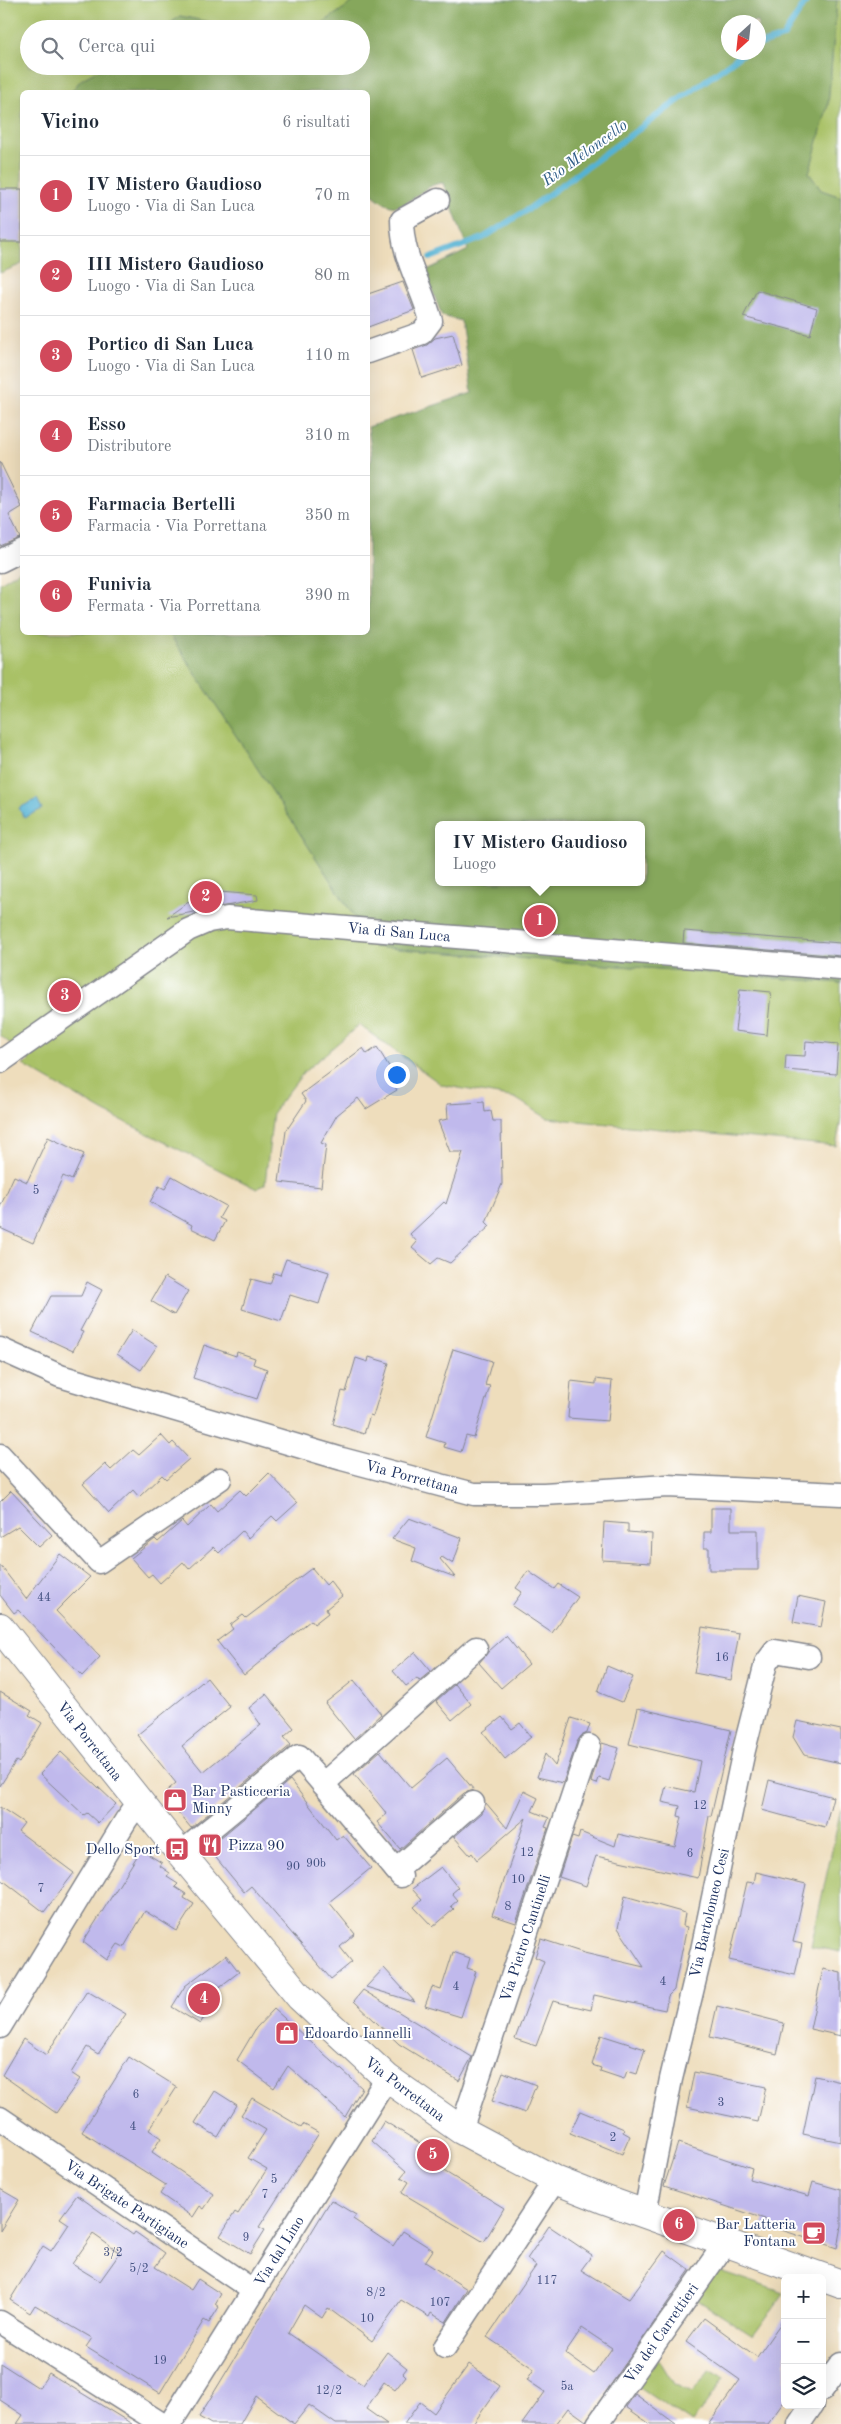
<!DOCTYPE html>
<html lang="it">
<head>
<meta charset="utf-8">
<style>
  :root { --surface:#fff; --page:#f2f2f3; --text:#1f2937; --muted:#747a83; --line:#e0e1e3; --accent:#d1495b }
  body { margin:0; font-family:"Old Standard TT",serif; background:var(--page); color:var(--text) }
  .controls { position:absolute; right:15px; bottom:15px; display:grid; overflow:hidden; border-radius:8px; box-shadow:0 5px 20px #0002 }
  .controls button { width:45px; height:45px; display:grid; place-items:center; padding:0; border:0; border-bottom:1px solid var(--line); background:var(--surface); color:var(--text); font:25px sans-serif }
  .compass { position:absolute; left:721px; top:15px; width:45px; height:45px; border-radius:50%; background:var(--surface); box-shadow:0 5px 20px #0002; rotate:207deg }
  .you { position:absolute; left:396px; top:1074px; width:18px; height:18px; margin:-12px; border:4px solid #fff; border-radius:50%; background:#1a73e8; box-shadow:0 0 0 8px #1a73e833 }
  .badge { display:grid; place-items:center; width:32px; height:32px; border-radius:50%; background:var(--accent); color:#fff; font-size:16px; font-weight:700 }
  .pin { position:absolute; translate:-50% -50%; border:2px solid #fff; box-shadow:0 1px 5px #0006 }
  .popup { position:absolute; left:435px; top:821px; width:210px; height:65px; box-sizing:border-box; display:grid; place-content:center; border-radius:8px; background:var(--surface); filter:drop-shadow(0 1px 4px #0005); font-size:16px; white-space:nowrap; color:var(--muted) }
  .popup b { font-size:19px; color:var(--text) }
  .popup::after { content:''; position:absolute; left:50%; top:100%; margin-left:-10px; border:10px solid transparent; border-top-color:var(--surface) }
  .list { margin:0; padding:0; list-style:none }
  h2 { display:flex; justify-content:space-between; align-items:center; height:65px; margin:0; padding:0 20px; font-size:21px }
  h2 small { font-size:16px; font-weight:400; color:var(--muted) }
  .list li { display:grid; grid-template-columns:32px 1fr auto; gap:15px; align-items:center; box-sizing:border-box; height:80px; padding:0 20px; border-top:1px solid var(--line) }
  .list b { display:block; font-size:19px; white-space:nowrap }
  .list p { margin:0; font-size:16px; white-space:nowrap; color:var(--muted) }
  .list em { font-size:16px; font-style:normal; color:var(--muted) }
  .icon { flex:none; width:28px; height:28px; fill:none; stroke:currentColor; stroke-width:2; stroke-linecap:round; stroke-linejoin:round }
  .map { position:relative; flex:none; width:841px; height:2424px; overflow:hidden }
  .search { position:absolute; background:var(--surface); box-shadow:0 5px 20px #0002; left:20px; top:20px; width:350px; height:55px; display:flex; align-items:center; gap:12px; box-sizing:border-box; padding:0 18px; border-radius:28px; color:var(--muted); font-size:19px }
  .panel { position:absolute; background:var(--surface); box-shadow:0 5px 20px #0002; left:20px; top:90px; width:350px; height:545px; border-radius:8px }
  .map>svg:first-child { display:block }
  .green { fill:#a9c166; stroke:#627862 }
  .forest { fill:#86a75b; stroke:#506b5c; fill-rule:evenodd }
  .water { fill:#55b2d3; stroke:#387098 }
  .lines { fill:none; stroke-linecap:round; stroke-linejoin:round }
  .stream { stroke:#55b2d3; stroke-width:6 }
  .building { fill:#c0b9ec; fill-rule:evenodd }
  .minor-casing { stroke:#84868d; stroke-width:25 }
  .major-casing { stroke:#84868d; stroke-width:30 }
  .minor { stroke:#fff; stroke-width:22 }
  .major { stroke:#fff; stroke-width:28 }
  .labels { text-anchor:middle; stroke-width:4; stroke-linejoin:round; paint-order:stroke }
  .number-label { font-size:12px; fill:#445282 }
  .street-label { font-size:15px; fill:#1b2f5e; stroke:#fff }
  .poi-label { font-size:15px; fill:#1b2f5e; stroke:#fff; text-anchor:start }
  .water-label { font-size:16px; font-style:italic; fill:#2f5d87; stroke:#fff }
</style>
</head>
<body>
<div class="map">
<svg width="841" height="2424" viewBox="0 0 841 2424">
  <rect width="100%" height="100%" fill="#fff"/>
  <filter id="ink" filterUnits="userSpaceOnUse"><feTurbulence type="fractalNoise" baseFrequency=".02" numOctaves="2"/><feDisplacementMap in="SourceGraphic" scale="10" xChannelSelector="R" yChannelSelector="G"/><feConvolveMatrix kernelMatrix="1 2 1 2 8 2 1 2 1" color-interpolation-filters="sRGB"/></filter>
  <filter id="wash" filterUnits="userSpaceOnUse"><feTurbulence type="fractalNoise" baseFrequency=".0096" numOctaves="4" result="noise"/><feDisplacementMap in="SourceGraphic" scale="20" xChannelSelector="R" yChannelSelector="G"/><feGaussianBlur stdDeviation="1.12" result="paint"/><feColorMatrix in="noise" values="0 0 0 0 0 0 0 0 0 0 0 0 0 0 0 0 0 1.4 0 .05"/><feComposite in="paint" operator="in"/></filter>
  <g filter="url(#wash)">
    <rect width="100%" height="100%" fill="#eeddbc"/>
    <g class="green">
      <path d="M0,0h356l-42,29h-75l-59,-13 -17,13h-134v37h76l-24,14 -10,12h-49v172l-22,9z"/>
      <path d="M837,0h4v197l-20,-7 -12,-17 19,-68z"/>
      <path d="M22,569v63l147,1 205,314 467,36v136l-5,27 -289,-28 -32,-20 -73,-13 -83,-60 -55,47 -31,40 -8,72 -8,5 -154,-78 -80,-46 7,-4 -30,-26v-452z"/>
      <path d="M841,1809v143l-30,-6z"/>
      <path d="M717,2270l67,23 -31,43 -57,-37z"/>
      <path d="M654,2358l7,5 13,21 18,9 18,-23 14,8 -32,45 -57,-38z"/>
    </g>
    <g class="forest">
      <path d="M356,0h481l-9,105 -19,68 12,17 20,7v786l-467,-36 -205,-314 199,-1v-163l4,-12 -4,-30 104,-34 -11,-72 -19,-5 -17,-45 43,-21 -25,-67c-19,0 -37,28 -52,23 -8,-2 -17,-11 -23,-15v-99h-297l10,-12 24,-14h256v-37h-47zM728,22h30v30h-30zM439,825h202v57h-202z"/>
      <path d="M180,16l57,12 2,1h-76z"/>
    </g>
    <path class="water" d="M37,799l5,10 -18,9 -5,-10z"/>
    <g class="lines">
      <g class="stream">
        <path d="M758,45l25,-8 24,-37"/>
        <path d="M430,258l53,-20 47,-30 215,-156"/>
      </g>
    </g>
    <g id="blocks">
      <g class="building">
        <rect x="0" y="189" width="22" height="53"/>
        <path d="M403,282l11,28 -46,17v-33z"/>
        <path d="M757,290l60,18 -7,27 -67,-18z"/>
        <path d="M453,334l9,31 -40,13 -9,-28 14,-5 8,-7z"/>
        <path d="M0,462l22,45 -13,8 11,23 -20,8z"/>
        <path d="M195,890l62,5 1,5 -91,17 30,-21z"/>
        <path d="M533,910l20,2 -1,20 -25,-2z"/>
        <path d="M684,931l157,12v13l-158,-13z"/>
        <path d="M740,989l31,3 -4,43 -32,-4z"/>
        <path d="M806,1041l32,3 -2,30 -51,-4 1,-15 19,1z"/>
        <path d="M377,1047l13,21 3,-2 10,14 -8,7 2,3 -31,19 -8,-11 -21,17 -16,28 5,2 -5,42 -42,-5 7,-51 20,-30 -5,-7 62,-46 4,6z"/>
        <path d="M484,1102l1,10 6,-1 2,10h8l1,63 -16,38 4,4 -40,37 -12,-5 -7,6 -19,-16 5,-6 -7,-8 34,-32 2,2 17,-52h-13l-12,-31 10,-2 -1,-15z"/>
        <path d="M48,1137l36,17 -12,26 -9,-4 -30,67 -33,-15v-21l14,-31 13,6z"/>
        <path d="M172,1176l54,30 -7,12 6,3 -10,19 -24,-12 1,-3 -42,-23 9,-16 6,3z"/>
        <path d="M286,1259l43,13 -10,32 -29,-9 -9,26 -39,-12 9,-30 19,5 4,-11 6,2z"/>
        <path d="M165,1277l23,14 -14,24 -23,-14z"/>
        <path d="M87,1282l15,8 -22,41 3,1 -10,19 -41,-19 19,-36h30z"/>
        <path d="M132,1330l25,16 -16,24 -24,-16z"/>
        <path d="M204,1345l32,11 1,-4 18,6 -2,6 14,5 -10,30 -64,-21z"/>
        <path d="M453,1349l39,12 -7,24 5,1 -16,52 -8,-2 -5,16 -17,-5 1,-4 -19,-6z"/>
        <path d="M369,1357l20,6 -16,53 -3,-1 -6,19 -31,-10 9,-33 4,1 10,-34 12,4z"/>
        <path d="M596,1379l16,2 -4,40 -40,-3 3,-37 25,3z"/>
        <path d="M161,1435l9,10 3,-3 16,17 -23,20 -4,-4 -23,22 -6,-7 -24,23 -26,-29 22,-20 6,6 22,-20 6,5z"/>
        <path d="M269,1473l28,30 -20,18 -5,-5 -24,22 -6,-7 -23,22 -6,-6 -24,22 -6,-7 -23,21 -8,-9 -4,3 -17,-19 24,-19 3,3 24,-21 5,6 24,-23 6,7 23,-21 6,6z"/>
        <path d="M11,1491l41,44 -13,12 -21,-21 -18,11v-35z"/>
        <path d="M711,1508h20v22h27v40h-49v-22h-5v-16h7z"/>
        <path d="M409,1518l53,20 -9,26 -11,-7 -2,2 15,18 -43,-16 4,-13 -24,-9z"/>
        <path d="M604,1522l24,2v8l24,2 -1,29 -49,-3z"/>
        <path d="M60,1554l30,23 -34,34 44,46 -18,19 -64,-66 -4,3 -14,-18v-30l26,34z"/>
        <path d="M312,1568l14,17 4,-4 12,15 -16,13 2,4 -14,11 -3,-4 -67,55 -27,-34 16,-12 -3,-4 13,-10 3,3z"/>
        <path d="M528,1571l26,18 4,-5 20,13 -26,36 -40,-27 10,-14 -6,-4z"/>
        <path d="M798,1596l28,6 -5,25 -28,-5z"/>
        <path d="M702,1627l37,6 -8,47 -37,-7z"/>
        <path d="M506,1636l23,28 -28,24 -22,-25 10,-12z"/>
        <path d="M415,1652l16,19 -12,10 -2,-3 -11,8 -13,-15z"/>
        <path d="M607,1666l26,11 -11,25 -24,-10z"/>
        <path d="M207,1678l23,29 -48,39 21,26 58,-47 -12,-17 17,-14 28,34 -10,9 7,8 -100,83 -28,-34 13,-11 -39,-48z"/>
        <path d="M354,1680l27,34 -27,25 -29,-36z"/>
        <path d="M455,1684l16,20 -19,16 -16,-19z"/>
        <path d="M0,1692l32,19 -3,4 13,8 -23,40 -3,-2 -16,25z"/>
        <path d="M638,1708l93,22 -20,86h-2l-11,62 -102,-22 -10,30 -27,-9 13,-40 6,2 2,-7 35,14 3,-12 57,13 7,-30 -4,-1 2,-10 -18,-4 4,-16 28,6 6,-31 -71,-17z"/>
        <path d="M502,1717l10,12 8,-6 11,14 -26,22 -22,-27z"/>
        <path d="M571,1718l19,6 -3,9 -6,3 -4,6 -14,41 -26,-6 8,-23 10,12z"/>
        <path d="M797,1721l44,9v33l-37,-8 -11,-18z"/>
        <path d="M602,1743l17,5 -10,33 -10,-3 -2,6 -6,-2z"/>
        <path d="M380,1751l31,37 36,-30 27,32 -10,3 -64,56 -23,-27 10,-8 -33,-40z"/>
        <path d="M61,1752l55,52 -18,19 -11,-10 -3,2 -44,-41z"/>
        <path d="M290,1780l46,60 7,-5 28,33 -42,34 26,32 -15,13 12,15 -21,17 -80,-93 -7,6 -36,-44z"/>
        <path d="M769,1780l64,17 -8,30 -63,-17z"/>
        <path d="M524,1791l14,7 -6,13 17,7 -4,9 3,1 -32,95 -24,-8 34,-97 -49,42 -5,-7 -2,2 -16,-18 28,-24 4,-10 21,25z"/>
        <path d="M0,1807l24,16 -6,8 56,42 -30,39 -44,-34z"/>
        <path d="M141,1850l21,13 -2,3 10,7 -3,4 11,7 -3,3 11,7 -2,4 10,6 -17,27 -32,-20 -21,36 -6,-3 -11,16 -24,-18z"/>
        <path d="M441,1867l17,21 -6,5 6,7 -7,6 3,3 -21,18 -19,-20 8,-7 -10,-11z"/>
        <path d="M756,1872l50,12 -13,58 9,2 -7,31 -66,-15 18,-78 7,1z"/>
        <path d="M625,1896l60,17 -2,13 4,1 -12,57 -1,6 -6,6 -3,14 -71,-15 -3,15 -38,-9 -17,45 -21,-7 29,-78 -9,-4 6,-18 43,14 60,14 -26,-39z"/>
        <path d="M453,1952l17,6 -3,10 9,3 -15,46 -36,-11 7,-19 9,3z"/>
        <path d="M226,1955l13,17 -34,26 8,5 -13,21 -28,-17 13,-21z"/>
        <path d="M384,1968l31,34 -49,-15z"/>
        <path d="M823,1969l18,4v63l-31,-7z"/>
        <path d="M363,1990l109,67 -13,24 -60,-37 -45,-43z"/>
        <path d="M87,1991l39,23 -28,40 -11,-7 -16,26 9,6 -24,34 -54,-38 21,-36 23,16z"/>
        <path d="M717,2006l67,17 -7,31 -67,-17z"/>
        <path d="M274,2009l88,79 -17,29 -57,-51 -14,22 -37,-28 19,-32z"/>
        <path d="M601,2035l44,14 -8,25 -10,-3 -3,8 -24,-8 1,-3 -9,-3z"/>
        <path d="M129,2057l48,30 -28,43 12,8 -9,14 62,42 -10,15 -4,-3 -7,11 -33,-23 6,-9 -84,-53z"/>
        <path d="M503,2072l33,13 -11,28 -33,-12z"/>
        <path d="M694,2072l72,15 -8,35 -71,-15z"/>
        <path d="M815,2076l26,6v60l-38,-8z"/>
        <path d="M215,2091l22,14 -19,32 -23,-14z"/>
        <path d="M252,2098l49,29 2,-3 16,9 -60,94 6,3 -15,24 -30,-18 15,-24 3,2 29,-45 -19,-11 18,-28 -25,-15z"/>
        <path d="M580,2111l44,18 -1,3 7,4 -8,18 -52,-21z"/>
        <path d="M384,2121l64,39 -6,10 62,38 -20,34 -82,-49 7,-11 -8,-5 5,-6 -34,-30z"/>
        <path d="M678,2143l74,25 -3,11 60,17 4,-14 28,8v36l-4,22 -74,-24 2,-5 -101,-33z"/>
        <path d="M0,2189l19,11 -19,31z"/>
        <path d="M77,2195l56,40 2,-3 30,21 -10,14 36,23 7,-11 23,15 -6,10 4,3 -10,16 -5,-3 -44,73 -74,-46 6,-9 -57,-33 -5,8 -20,-13 33,-54 8,5 18,-27 -9,-6zM93,2234l27,19 -20,28 -28,-17z"/>
        <path d="M331,2200l25,15 -3,4 40,27 10,-15 30,19 -8,12 42,27 -21,33 -15,-9 -2,4 -28,-17 -29,41 -44,-33 -6,10 -18,-13 -16,28 75,52 24,-33 20,16 -4,5 3,3 -11,14 -11,-8 -18,27 21,15h-51l-27,-19 -15,19 -38,-28 -16,28h-29l-12,-7z"/>
        <path d="M549,2226l43,29 -11,15 48,29 35,-48 26,19 -104,151 -18,-13 -12,16h-34l23,-32 -18,-12 7,-11 -47,-32 49,-71 -9,-7zM582,2328l30,20 -18,26 -29,-21z"/>
        <path d="M785,2317v83l-17,24h-60l32,-44 -54,-38 18,-24 53,39z"/>
        <path d="M0,2363l39,25 10,-15 83,51h-115l6,-9 -23,-15z"/>
        <path d="M469,2364l31,22 -27,38h-69l16,-22 14,11z"/>
        <path d="M635,2394l41,30h-26l-24,-17z"/>
      </g>
    </g>
  </g>
  <g filter="url(#ink)">
    <use href="#blocks" fill-opacity="0" stroke="#84868d" stroke-width="1"/>
    <g class="lines">
      <g class="minor-casing">
        <g id="minor">
          <path d="M368,352l54,-19 9,-12c-9,-36 -29,-62 -29,-101l36,-20"/>
          <path d="M0,561l22,-11"/>
          <path d="M0,1062l188,-132 21,-9 18,-3 614,51"/>
          <path d="M0,1349l60,27 282,83 132,35h70l123,-8 174,8"/>
          <path d="M0,1455l99,107 121,-83"/>
          <path d="M323,1784l78,92"/>
          <path d="M181,1853l118,-97 24,28 153,-136"/>
          <path d="M396,1870l77,-67"/>
          <path d="M0,2027l126,-207 13,-18"/>
          <path d="M0,2118l254,173"/>
          <path d="M461,2130l128,-384"/>
          <path d="M645,2213l26,-134 31,-129 42,-200 22,-87 9,-12 34,6"/>
          <path d="M0,2322l162,102"/>
          <path d="M445,2347l110,-167"/>
          <path d="M822,2390l19,-26"/>
          <path d="M170,2424l217,-346"/>
          <path d="M598,2424l128,-182"/>
          <path d="M799,2424l13,-19"/>
        </g>
      </g>
      <g class="major-casing">
        <path id="major" d="M0,1627l177,222 123,148 87,81 74,52 94,50 48,19 238,85"/>
      </g>
      <use href="#minor" class="minor"/>
      <use href="#major" class="major"/>
    </g>
  </g>
  <defs>
    <g id="shop-square" transform="scale(1.25)"><rect x="-9" y="-9" width="18" height="18" rx="4" fill="#d1495b" stroke="#fff"/><path d="M-5-2.5h2.3a2.7 3.5 0 0 1 5.4 0H5L5.5 6h-11ZM-1.5-2.5h3a1.5 2.3 0 0 0-3 0Z" fill="#fff"/></g>
    <g id="restaurant-square" transform="scale(1.25)"><rect x="-9" y="-9" width="18" height="18" rx="4" fill="#d1495b" stroke="#fff"/><path d="M-5-6h1v4h1v-4h1v4h1v-4h1v5L-1.5 .5V6h-2V.5L-5-1ZM5-6V6H3V1.5H1.5Q1.5-4 5-6Z" fill="#fff"/></g>
    <g id="bus-square" transform="scale(1.25)"><rect x="-9" y="-9" width="18" height="18" rx="4" fill="#d1495b" stroke="#fff"/><path d="M-5-6H5V4H4V6H2V4H-2V6H-4V4H-5ZM-3.5-4V0h7V-4ZM-3.5 1.2v1.5H-2V1.2ZM2 1.2v1.5H3.5V1.2Z" fill="#fff"/></g>
    <g id="cafe-square" transform="scale(1.25)"><rect x="-9" y="-9" width="18" height="18" rx="4" fill="#d1495b" stroke="#fff"/><path d="M-5.5-4.5H6V0H3Q3 3.5 0 3.5H-2.5Q-5.5 3.5-5.5 0ZM3-3.2v2h1.7v-2ZM-6 4.5H4V6H-6Z" fill="#fff"/></g>
  </defs>
  <g fill-rule="evenodd">
    <use href="#shop-square" x="175" y="1800"/>
    <use href="#restaurant-square" x="210" y="1845"/>
    <use href="#bus-square" x="177" y="1849"/>
    <use href="#shop-square" x="287" y="2033"/>
    <use href="#cafe-square" x="814" y="2233"/>
  </g>
  <g class="labels">
    <g class="number-label">
      <text x="36" y="1194">5</text>
      <text x="44" y="1601">44</text>
      <text x="722" y="1661">16</text>
      <text x="700" y="1809">12</text>
      <text x="527" y="1856">12</text>
      <text x="690" y="1857">6</text>
      <text x="316" y="1867">90b</text>
      <text x="293" y="1870">90</text>
      <text x="518" y="1883">10</text>
      <text x="41" y="1892">7</text>
      <text x="508" y="1910">8</text>
      <text x="663" y="1985">4</text>
      <text x="456" y="1990">4</text>
      <text x="136" y="2098">6</text>
      <text x="721" y="2106">3</text>
      <text x="133" y="2130">4</text>
      <text x="613" y="2141">2</text>
      <text x="274" y="2183">5</text>
      <text x="265" y="2198">7</text>
      <text x="246" y="2241">9</text>
      <text x="113" y="2256">3/2</text>
      <text x="139" y="2272">5/2</text>
      <text x="547" y="2284">117</text>
      <text x="376" y="2296">8/2</text>
      <text x="440" y="2306">107</text>
      <text x="367" y="2322">10</text>
      <text x="160" y="2364">19</text>
      <text x="567" y="2390">5a</text>
      <text x="329" y="2394">12/2</text>
    </g>
    <g class="street-label">
      <text transform="translate(399 932) rotate(5)" y="5">Via di San Luca</text>
      <text transform="translate(412 1477) rotate(15)" y="5">Via Porrettana</text>
      <text transform="translate(90 1741) rotate(52)" y="5">Via Porrettana</text>
      <text transform="translate(709 1913) rotate(-77)" y="5">Via Bartolomeo Cesi</text>
      <text transform="translate(525 1938) rotate(-72)" y="5">Via Pietro Cantinelli</text>
      <text transform="translate(405 2089) rotate(37)" y="5">Via Porrettana</text>
      <text transform="translate(127 2204) rotate(34)" y="5">Via Brigate Partigiane</text>
      <text transform="translate(279 2251) rotate(-58)" y="5">Via dal Lino</text>
      <text transform="translate(661 2333) rotate(-55)" y="5">Via dei Carrettieri</text>
    </g>
    <g class="poi-label">
      <text x="192" y="1796">Bar Pasticceria<tspan x="192" dy="17">Minny</tspan></text>
      <text x="228" y="1850">Pizza 90</text>
      <text x="160" y="1854" text-anchor="end">Dello Sport</text>
      <text x="304" y="2038">Edoardo Iannelli</text>
      <text x="796" y="2229" text-anchor="end">Bar Latteria<tspan x="796" dy="17">Fontana</tspan></text>
    </g>
    <g class="water-label">
      <text transform="translate(584 152) rotate(-36)" y="6">Rio Meloncello</text>
    </g>
  </g>
</svg>
<div class="controls">
<button>+</button>
<button>−</button>
<button><svg class="icon" aria-label="layers" viewBox="0 0 24 24"><path d="M12 4l9 5-9 5-9-5zM3 14l9 5 9-5"/></svg></button>
</div>
<svg class="compass" viewBox="-18 -18 36 36"><path d="M0-13l5 13h-10z" fill="#e53935"/><path d="M0 13l5-13h-10z" fill="#747a83"/></svg>
<div class="you"></div>
<div class="pin badge" style="left:540px;top:921px">1</div>
<div class="popup"><b>IV Mistero Gaudioso</b>Luogo</div>
<div class="pin badge" style="left:206px;top:897px">2</div>
<div class="pin badge" style="left:65px;top:996px">3</div>
<div class="pin badge" style="left:204px;top:1999px">4</div>
<div class="pin badge" style="left:433px;top:2155px">5</div>
<div class="pin badge" style="left:679px;top:2225px">6</div>
<div class="search"><svg class="icon" aria-label="search" viewBox="0 0 24 24"><circle cx="10" cy="10" r="6"/><path d="M15 15l6 6"/></svg>Cerca qui</div>
<section class="panel">
<h2>Vicino<small>6 risultati</small></h2>
<ul class="list">
<li><span class="badge">1</span><div><b>IV Mistero Gaudioso</b><p>Luogo · Via di San Luca</p></div><em>70 m</em></li>
<li><span class="badge">2</span><div><b>III Mistero Gaudioso</b><p>Luogo · Via di San Luca</p></div><em>80 m</em></li>
<li><span class="badge">3</span><div><b>Portico di San Luca</b><p>Luogo · Via di San Luca</p></div><em>110 m</em></li>
<li><span class="badge">4</span><div><b>Esso</b><p>Distributore</p></div><em>310 m</em></li>
<li><span class="badge">5</span><div><b>Farmacia Bertelli</b><p>Farmacia · Via Porrettana</p></div><em>350 m</em></li>
<li><span class="badge">6</span><div><b>Funivia</b><p>Fermata · Via Porrettana</p></div><em>390 m</em></li>
</ul>
</section>
</div>
</body>
</html>
